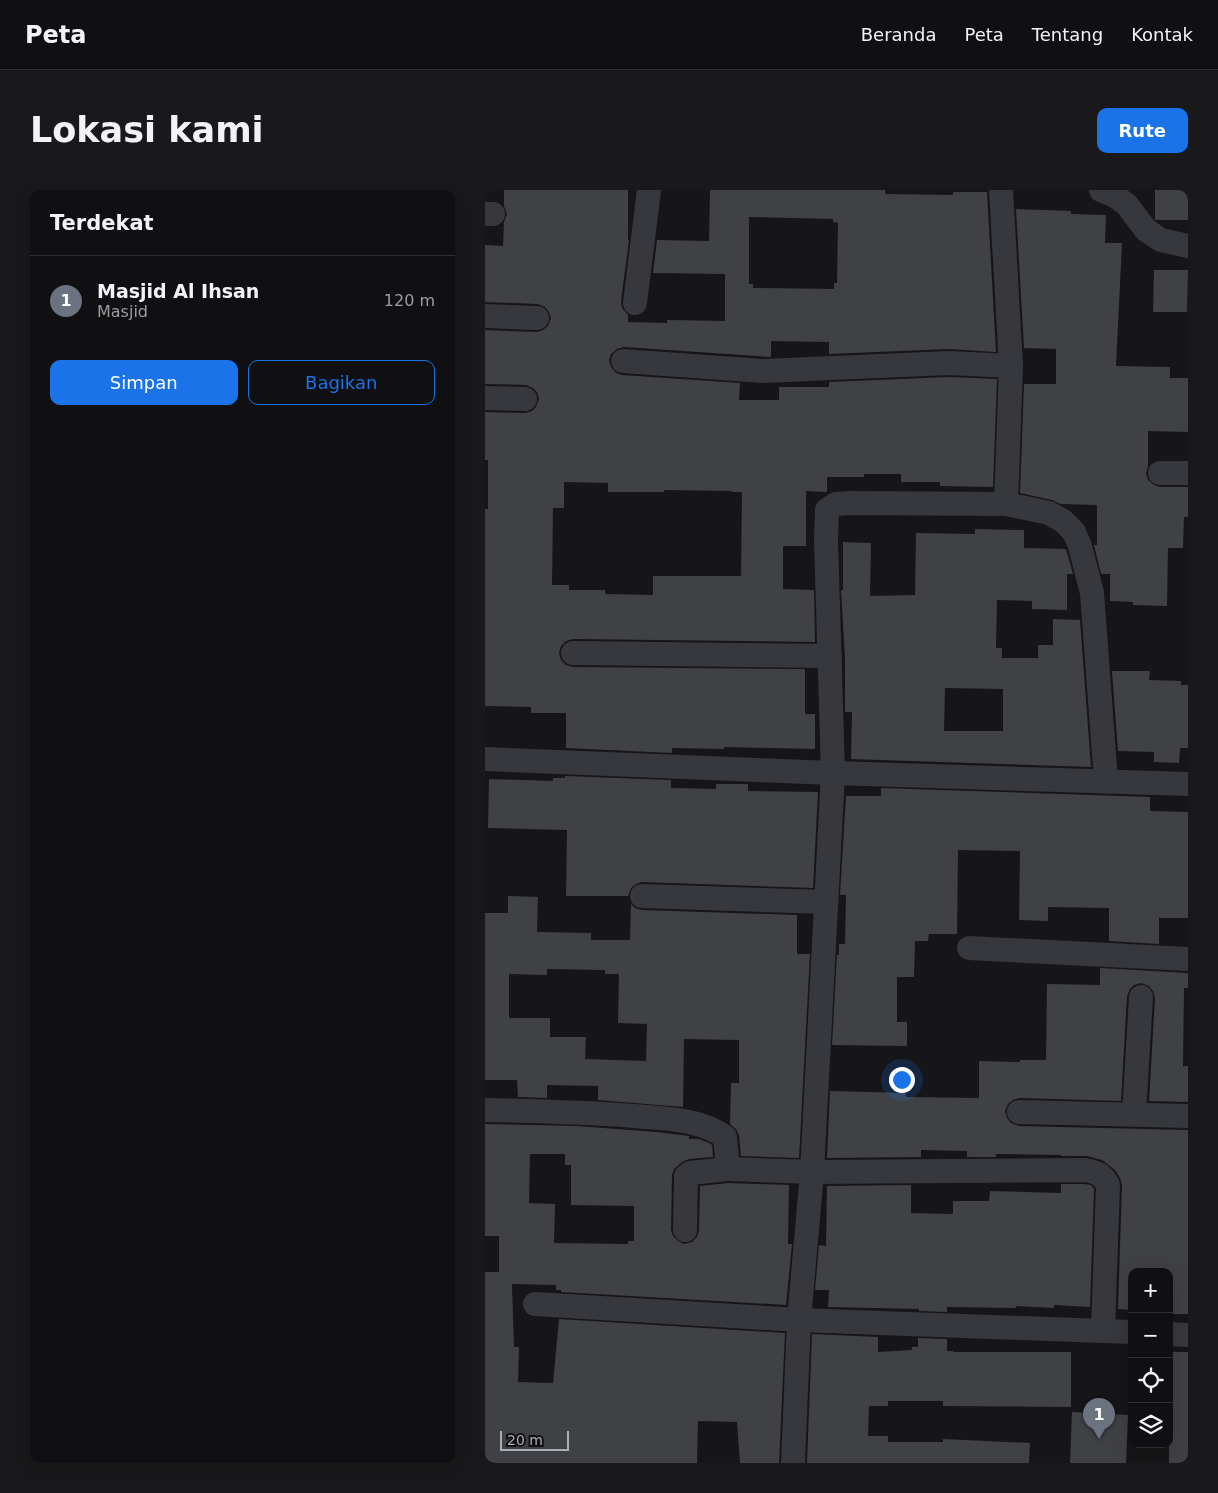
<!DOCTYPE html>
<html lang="id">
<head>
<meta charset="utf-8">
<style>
  :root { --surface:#101012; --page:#19191b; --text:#f1f3f6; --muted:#9c9d9f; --line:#303032; --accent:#1a73e8 }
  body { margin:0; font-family:"DejaVu Sans",sans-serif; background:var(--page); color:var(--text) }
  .controls { position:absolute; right:15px; bottom:15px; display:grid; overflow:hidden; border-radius:10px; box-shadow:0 5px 20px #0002 }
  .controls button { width:45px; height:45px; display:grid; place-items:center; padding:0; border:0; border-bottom:1px solid var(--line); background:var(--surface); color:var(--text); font:25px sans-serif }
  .scale { position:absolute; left:15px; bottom:12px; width:69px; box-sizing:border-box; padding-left:5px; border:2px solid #a8adb8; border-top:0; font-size:14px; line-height:18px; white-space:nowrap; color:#a8adb8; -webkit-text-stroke:4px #111113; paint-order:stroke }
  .you { position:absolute; left:416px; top:889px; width:18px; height:18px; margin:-12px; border:4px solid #fff; border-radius:50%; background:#1a73e8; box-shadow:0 0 0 8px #1a73e833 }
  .badge { display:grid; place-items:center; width:32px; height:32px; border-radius:50%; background:var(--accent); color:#fff; font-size:16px; font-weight:700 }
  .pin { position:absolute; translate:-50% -41px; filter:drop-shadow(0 1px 2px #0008) }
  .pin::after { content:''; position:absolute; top:26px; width:18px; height:15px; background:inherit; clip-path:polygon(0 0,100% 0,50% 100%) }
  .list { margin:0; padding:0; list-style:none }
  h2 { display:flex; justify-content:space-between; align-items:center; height:65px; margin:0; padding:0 20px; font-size:21px }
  h2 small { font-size:16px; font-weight:400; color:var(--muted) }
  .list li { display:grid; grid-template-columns:32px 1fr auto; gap:15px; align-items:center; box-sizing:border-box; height:90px; padding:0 20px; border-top:1px solid var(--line) }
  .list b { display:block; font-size:19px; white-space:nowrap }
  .list p { margin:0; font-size:16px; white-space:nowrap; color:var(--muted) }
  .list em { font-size:16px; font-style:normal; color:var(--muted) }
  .actions { display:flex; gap:10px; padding:15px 20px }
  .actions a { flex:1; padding:11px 0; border:1px solid var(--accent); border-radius:10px; text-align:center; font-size:18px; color:var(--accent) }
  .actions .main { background:var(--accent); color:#fff }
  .icon { flex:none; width:28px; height:28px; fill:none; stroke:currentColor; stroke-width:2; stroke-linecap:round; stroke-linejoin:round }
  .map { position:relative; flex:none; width:703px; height:1273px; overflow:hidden; border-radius:10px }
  header { display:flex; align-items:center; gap:30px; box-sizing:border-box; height:70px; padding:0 25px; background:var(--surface); border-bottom:1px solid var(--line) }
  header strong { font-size:24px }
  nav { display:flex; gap:28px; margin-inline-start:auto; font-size:18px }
  .intro { display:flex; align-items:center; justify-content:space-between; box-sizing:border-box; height:120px; padding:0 30px }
  h1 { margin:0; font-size:35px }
  .button { padding:12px 22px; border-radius:10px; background:var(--accent); color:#fff; font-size:18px; font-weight:700 }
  main { display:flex; gap:30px; padding:0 30px }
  aside { flex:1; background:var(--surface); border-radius:10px; box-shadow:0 5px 20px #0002 }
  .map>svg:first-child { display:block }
  .building { fill:#404145; fill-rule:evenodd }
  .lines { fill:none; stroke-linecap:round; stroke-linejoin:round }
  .street { stroke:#37383d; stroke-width:24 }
</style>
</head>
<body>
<header>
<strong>Peta</strong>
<nav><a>Beranda</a><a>Peta</a><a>Tentang</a><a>Kontak</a></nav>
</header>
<div class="intro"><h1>Lokasi kami</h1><a class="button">Rute</a></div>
<main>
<aside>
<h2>Terdekat<small></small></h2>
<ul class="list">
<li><span class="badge" style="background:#6b7280">1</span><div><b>Masjid Al Ihsan</b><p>Masjid</p></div><em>120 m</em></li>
</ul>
<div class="actions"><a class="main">Simpan</a><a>Bagikan</a></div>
</aside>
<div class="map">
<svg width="703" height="1273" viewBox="0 0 703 1273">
  <rect width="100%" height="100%" fill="#161618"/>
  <g class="building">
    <path d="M19,0h124v50h1l-8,61 1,7 6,7v7l39,1v-3l58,1v-47l-72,-1 4,-33 52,1 1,-51h175v4l68,1v-3h34l9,160 -48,-3 -119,5v-12l-58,-1v16l-147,-10 -7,2 -6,5 -2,6 2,7 5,6 6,2 118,8 -1,17h40v-13h50v-5l120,-5 48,2 -4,108 -53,-1v-4h-39v-8h-37v3h-37v15l-21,-1v55h-23v43l31,1 1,52 -242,-3 -7,2 -5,5 -2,7 2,7 5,5 7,2 232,2v45h10v35l-91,-2v2l-52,-1v5l-106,-5v-35h-35v-6l-46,-1v-197h3v-49h-3v-48l40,1 7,-2 4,-4 3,-8 -2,-7 -4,-4 -7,-3 -41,-1v-54l52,2 6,-2 5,-4 3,-8 -2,-6 -4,-5 -7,-3 -53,-2v-57l18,1 1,-24 3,-8 -3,-8zM264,27l84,2v3l5,1 -1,60h-3v6l-81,-1v-4h-4zM79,292l44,1v9h56v-2l68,1v1h10l-1,84h-88v19l-48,-1v-4h-36v-5h-17l1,-77h11z"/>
    <rect x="670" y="0" width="33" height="30"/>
    <path d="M531,19l55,2v3l35,1 -1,28h17l-6,123 54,1v11h18v54l-40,-1v36l-2,6 2,7 6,5 6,2h28v30h-4l-1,31h-15l-1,58 -34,-1v-3l-23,-1v-27h-9l-7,-29h3v-40l-36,-1 -9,-4 -32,-7 4,-109h32v-35l-32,-1z"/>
    <path d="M669,80h34l-1,42h-34z"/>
    <path d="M490,339l49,1v18l42,1 7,25h-6v36l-35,-1v-8l-35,-1 -1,48h6v10h36v-13h15v-26l27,1 11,147 -240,-8 1,-47h-7v-54l-4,-68h2v-48l28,1 -1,53 45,-1 1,-62 59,1zM460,498l58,1v42h-59z"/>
    <path d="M627,481h38l-1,9 32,1v4h7v63h-8l-1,15 -25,-1v-10l-36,-1z"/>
    <path d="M80,586l106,4v8l45,1v-5h32v7l70,1 -5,96 -171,-6 -6,2 -5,4 -3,8h-62l1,-66 -79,-2 1,-49 64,2v-3h12z"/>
    <path d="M396,598l269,9v14l38,1v106h-29v26l-50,-3v-33l-61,-1v14l-29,-1 1,-69 -62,-1 -1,84h-28l-1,7h-13l-1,36h-17v45h10v24l-75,-1 5,-90h2v-11h6l1,-49h-6l6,-99h35z"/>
    <path d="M23,706l30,1 -1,35 54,1v7h39l1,-36 4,4 7,2 155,5v39h13l-11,204 -58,-2 -2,-21 -3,-6 -6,-5 1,-41h8v-43l-55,-1 -1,68 -85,-7v-14l-51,-1v13l-29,-1 -1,-17h-32v-167h23zM62,779l58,1v4h14l-1,49 29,1 -1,37 -61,-2 1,-22h-36v-19h-41v-44l38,1z"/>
    <path d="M615,778l88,5v15h-4l-1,78h5v36l-39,-1 6,-103 -2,-7 -4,-5 -8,-3 -7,2 -4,4 -3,7 -6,105 -102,-3 -6,2 -5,4 -3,7 2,7 4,5 8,3 169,4v184h-19v-42h-37v38l-14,-1 4,-124 -2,-7 -5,-8 -13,-10 -15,-4h-26v-1l-65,-1v3h-29v-6l-46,-1v7l-94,1 3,-67 76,2v4l73,1v-37l41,1v-2h26l1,-76 53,1z"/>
    <path d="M0,934l92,2 80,6 32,4v3h10l10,4 3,2 1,12 -24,2 -7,3 -8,7 -2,6 -1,55 2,6 5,5 6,3 8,-2 5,-5 2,-6 1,-45 28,-3 61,2 -1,59h4l-6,61 -225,-13v-2h-5v-5l-44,-1 2,63h5l-1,35 35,1 6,-64 226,14 -6,130h-39l-3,-41 -39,-1 -1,42h-212v-191h14v-36h-14zM45,964h35v11h6v40l63,1v35h-6v3l-74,-1 1,-39 -26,-1z"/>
    <path d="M576,994h23l7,1 3,4 -4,118 -36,-2v3l-38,-2v2l-69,-1v5l-28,-1v-2l-91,-2 1,-17h-14l4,-45 7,1 1,-60 84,-1v28l42,1v-13h36l1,-10 71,2z"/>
    <path d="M327,1144l66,3v15l34,-2v-3h6v-9l29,1v12h6v1h118v55l-128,-1v-5h-55v5h-19l-1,30h20v6h55v-3l87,4 -1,20h-222z"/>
    <rect x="684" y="1162" width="19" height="111"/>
    <path d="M587,1222l56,3 -2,48h-56z"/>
  </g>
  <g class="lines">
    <g class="street">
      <path d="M616,0l14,6 12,9 19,25 15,10 27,6"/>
      <path d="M0,24h8"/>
      <path d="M150,113l14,-113"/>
      <path d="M0,126l52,2"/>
      <path d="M138,171l140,10 186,-8 62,3"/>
      <path d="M0,208l40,1"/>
      <path d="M675,283h28"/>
      <path d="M521,314l43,9 14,8 11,11 6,14 12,47 14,188"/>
      <path d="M88,463l257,3"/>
      <path d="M0,569l348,14 355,11"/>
      <path d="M157,706l184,6"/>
      <path d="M484,758l219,11"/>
      <path d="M0,920c50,1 99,2 149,6 31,3 65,2 91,21l3,32 84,3 273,-2c12,2 17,4 23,15l-5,146"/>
      <path d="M534,922l169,4"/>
      <path d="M649,924l7,-117"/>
      <path d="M200,1040l1,-54 4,-3 38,-4"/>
      <path d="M50,1114l264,16 333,12"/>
      <path d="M684,1144l19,1"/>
      <path d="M308,1273l6,-143 13,-148 21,-399 -7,-233 1,-30 9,-6 15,-1 155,1 5,-138 -10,-176"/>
    </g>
  </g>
</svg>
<div class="controls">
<button>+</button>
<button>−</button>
<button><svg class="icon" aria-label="locate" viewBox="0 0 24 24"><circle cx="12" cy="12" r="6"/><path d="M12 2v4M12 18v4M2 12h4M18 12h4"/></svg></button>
<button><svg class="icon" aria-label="layers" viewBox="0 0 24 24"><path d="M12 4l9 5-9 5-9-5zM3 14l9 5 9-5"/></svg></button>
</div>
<div class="scale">20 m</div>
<div class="you"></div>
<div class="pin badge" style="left:614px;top:1249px;background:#6b7280">1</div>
</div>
</main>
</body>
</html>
